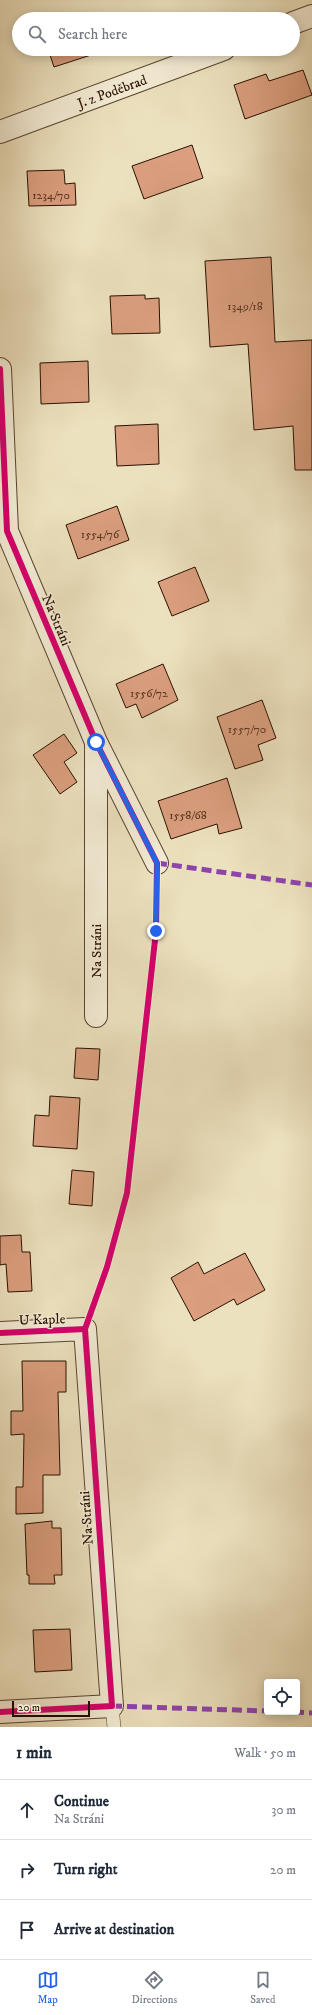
<!DOCTYPE html>
<html lang="en">
<head>
<meta charset="utf-8">
<style>
  :root { --surface:#fff; --page:#f6f6f7; --text:#1f2937; --muted:#747a83; --line:#e0e1e3; --accent:#2563eb }
  body { margin:0; font-family:"IM FELL DW Pica",serif; background:var(--page); color:var(--text) }
  .controls { position:absolute; right:12px; bottom:12px; display:grid; overflow:hidden; border-radius:4px; box-shadow:0 2px 10px #0003 }
  .controls button { width:36px; height:36px; display:grid; place-items:center; padding:0; border:0; border-bottom:1px solid var(--line); background:var(--surface); color:var(--text); font:20px sans-serif }
  .scale { position:absolute; left:12px; bottom:10px; width:78px; box-sizing:border-box; padding-left:4px; border:2px solid #2a1000; border-top:0; font-size:11px; line-height:14px; white-space:nowrap; color:#2a1000; -webkit-text-stroke:3px #f3ecd5; paint-order:stroke }
  .stop { position:absolute; width:12px; height:12px; margin:-9px; border:3px solid #2563eb; border-radius:50%; background:#fff }
  .stop.end { background:#2563eb; border-color:#fff; box-shadow:0 1px 4px #0008 }
  .list { margin:0; padding:0; list-style:none }
  h2 { display:flex; justify-content:space-between; align-items:center; height:52px; margin:0; padding:0 16px; font-size:17px }
  h2 small { font-size:13px; font-weight:400; color:var(--muted) }
  .list li { display:grid; grid-template-columns:26px 1fr auto; gap:12px; align-items:center; box-sizing:border-box; height:60px; padding:0 16px; border-top:1px solid var(--line) }
  .list b { display:block; font-size:15px; white-space:nowrap }
  .list p { margin:0; font-size:13px; white-space:nowrap; color:var(--muted) }
  .list em { font-size:13px; font-style:normal; color:var(--muted) }
  .icon { flex:none; width:22px; height:22px; fill:none; stroke:currentColor; stroke-width:2; stroke-linecap:round; stroke-linejoin:round }
  .map { position:relative; flex:none; width:312px; height:1727px; overflow:hidden }
  .search { position:absolute; background:var(--surface); box-shadow:0 2px 10px #0003; left:12px; right:12px; top:12px; height:44px; display:flex; align-items:center; gap:10px; box-sizing:border-box; padding:0 14px; border-radius:22px; color:var(--muted); font-size:15px }
  .sheet { height:232px; background:var(--surface) }
  nav { display:flex; justify-content:space-around; align-items:center; box-sizing:border-box; height:56px; border-top:1px solid var(--line); background:var(--surface); font-size:11px; color:var(--muted) }
  nav a { display:grid; justify-items:center; gap:2px }
  nav .on { color:var(--accent) }
  .map>svg:first-child { display:block }
  .building { fill:#db9f7f; stroke:#2a1000 }
  .lines { fill:none; stroke-linecap:round; stroke-linejoin:round }
  .lane-casing { stroke:#5a4430; stroke-width:14 }
  .street-casing { stroke:#5a4430; stroke-width:24 }
  .lane { stroke:#f3ecd5; stroke-width:13 }
  .street { stroke:#f3ecd5; stroke-width:22 }
  .quiet { stroke:#8e44ad; stroke-width:5; stroke-dasharray:10 5; stroke-linecap:butt }
  .cycleway-casing { stroke:#f3ecd5; stroke-width:8 }
  .cycleway { stroke:#d6006c; stroke-width:6 }
  .route { stroke:#2563eb; stroke-width:5 }
  .labels { text-anchor:middle; stroke-width:3; stroke-linejoin:round; paint-order:stroke }
  .number-label { font-size:12px; fill:#563420 }
  .street-label { font-size:14px; fill:#2a1000; stroke:#f3ecd5 }
</style>
</head>
<body>
<div class="map">
<svg width="312" height="1727" viewBox="0 0 312 1727">
  <rect width="100%" height="100%" fill="#ece1be"/>
  <filter id="stains"><feTurbulence type="fractalNoise" baseFrequency=".005" numOctaves="4"/><feColorMatrix values="0 0 0 0 .2 0 0 0 0 .09 0 0 0 0 .02 0 0 0 .5 -.17"/></filter>
  <radialGradient id="worn" r=".72"><stop offset=".6" stop-color="#630" stop-opacity="0"/><stop offset="1" stop-color="#630" stop-opacity=".3"/></radialGradient>
  <g class="building">
    <path d="M48,49h41l2,6 -37,12z"/>
    <path d="M303,70l9,25 -67,24 -11,-34 32,-11 3,7z"/>
    <path d="M192,145l11,33 -59,21 -12,-33z"/>
    <path d="M64,170l1,14 10,-1 1,22 -47,1 -2,-35z"/>
    <path d="M271,257l4,85 37,-2v130h-17l-2,-44 -39,4 -6,-86 -38,3 -5,-86z"/>
    <path d="M145,295v4l14,-1 1,35 -48,1 -2,-38z"/>
    <path d="M88,361l1,41 -48,2 -1,-41z"/>
    <path d="M158,424l1,40 -42,2 -2,-40z"/>
    <path d="M117,506l12,34 -51,19 -12,-34z"/>
    <path d="M195,567l14,34 -37,15 -14,-34z"/>
    <path d="M163,664l15,36 -36,18 -6,-14 -10,4 -10,-24z"/>
    <path d="M262,700l14,38 -18,7 5,15 -28,9 -18,-52z"/>
    <path d="M64,734l13,19 -13,9 13,20 -17,12 -27,-39z"/>
    <path d="M227,778l15,50 -23,6 -2,-10 -46,15 -13,-38z"/>
    <path d="M76,1048l24,1 -2,31 -24,-2z"/>
    <path d="M50,1096l30,2 -3,51 -44,-3 2,-31 14,1z"/>
    <path d="M72,1170l22,2 -2,34 -23,-2z"/>
    <path d="M21,1235l1,17h8l2,39 -24,1 -2,-28 -6,1v-29z"/>
    <path d="M245,1253l20,37 -28,15 -3,-6 -40,22 -23,-43 27,-16 6,12z"/>
    <path d="M22,1361h44v31h-8l2,83h-17v38l-27,1v-27h7l1,-53 -13,1v-24h12z"/>
    <path d="M52,1521v7h9l1,47h-8l1,9h-26v-9h-2l-2,-51z"/>
    <path d="M70,1629l2,41 -37,2 -2,-42z"/>
  </g>
  <g class="lines">
    <g class="lane-casing">
      <path id="lane" d="M112,1706l2,21"/>
    </g>
    <g class="street-casing">
      <g id="street">
        <path d="M293,23l19,-7"/>
        <path d="M0,132l224,-83"/>
        <path d="M0,369l7,162 89,211 61,121"/>
        <path d="M96,1016v-269"/>
        <path d="M0,1333l85,-4 27,377 -112,6"/>
      </g>
    </g>
    <use href="#lane" class="lane"/>
    <use href="#street" class="street"/>
    <g class="quiet">
      <path d="M157,863l155,22"/>
      <path d="M112,1706l155,5"/>
      <path d="M294,1712l18,1"/>
    </g>
    <g class="cycleway-casing">
      <g id="cycleway">
        <path d="M0,369l7,162 89,211 61,121 -1,68 -29,262 -20,74 -22,62 27,377 -112,6"/>
        <path d="M0,1333l85,-4"/>
      </g>
    </g>
    <use href="#cycleway" class="cycleway"/>
  </g>
  <g class="lines">
    <path class="route" d="M96,742l61,121 -1,68"/>
  </g>
  <g class="labels">
    <g class="number-label">
      <text x="51" y="199">1234/70</text>
      <text x="245" y="310">1349/18</text>
      <text x="100" y="538">1554/76</text>
      <text x="149" y="697">1556/72</text>
      <text x="247" y="733">1557/70</text>
      <text x="188" y="819">1558/68</text>
    </g>
    <g class="street-label">
      <text transform="translate(112 91) rotate(-20)" y="5">J. z Poděbrad</text>
      <text transform="translate(57 620) rotate(67)" y="5">Na Stráni</text>
      <text transform="translate(96 951) rotate(-90)" y="5">Na Stráni</text>
      <text transform="translate(42 1319) rotate(-2)" y="5">U Kaple</text>
      <text transform="translate(86 1518) rotate(-94)" y="5">Na Stráni</text>
    </g>
  </g>
  <rect width="100%" height="100%" filter="url(#stains)"/>
  <rect width="100%" height="100%" fill="url(#worn)"/>
</svg>
<div class="controls">
<button><svg class="icon" aria-label="locate" viewBox="0 0 24 24"><circle cx="12" cy="12" r="6"/><path d="M12 2v4M12 18v4M2 12h4M18 12h4"/></svg></button>
</div>
<div class="scale">20 m</div>
<div class="stop" style="left:96px;top:742px"></div>
<div class="stop end" style="left:156px;top:931px"></div>
<div class="search"><svg class="icon" aria-label="search" viewBox="0 0 24 24"><circle cx="10" cy="10" r="6"/><path d="M15 15l6 6"/></svg>Search here</div>
</div>
<section class="sheet">
<h2>1 min<small>Walk · 50 m</small></h2>
<ul class="list">
<li><svg class="icon" aria-label="ahead" viewBox="0 0 24 24"><path d="M12 20V5M6 11l6-6 6 6"/></svg><div><b>Continue</b><p>Na Stráni</p></div><em>30 m</em></li>
<li><svg class="icon" aria-label="right" viewBox="0 0 24 24"><path d="M7 20v-9h11M14 6l5 5-5 5"/></svg><div><b>Turn right</b></div><em>20 m</em></li>
<li><svg class="icon" aria-label="arrive" viewBox="0 0 24 24"><path d="M6 21V4h12l-3 4 3 4H6"/></svg><div><b>Arrive at destination</b></div></li>
</ul>
</section>
<nav>
<a class="on"><svg class="icon" aria-label="map" viewBox="0 0 24 24"><path d="M3 6l6-2 6 2 6-2v14l-6 2-6-2-6 2zM9 4v14M15 6v14"/></svg>Map</a>
<a><svg class="icon" aria-label="directions" viewBox="0 0 24 24"><path d="M12 3l9 9-9 9-9-9zM9 14v-3h6M13 9l2 2-2 2"/></svg>Directions</a>
<a><svg class="icon" aria-label="saved" viewBox="0 0 24 24"><path d="M7 4h10v16l-5-4-5 4z"/></svg>Saved</a>
</nav>
</body>
</html>
